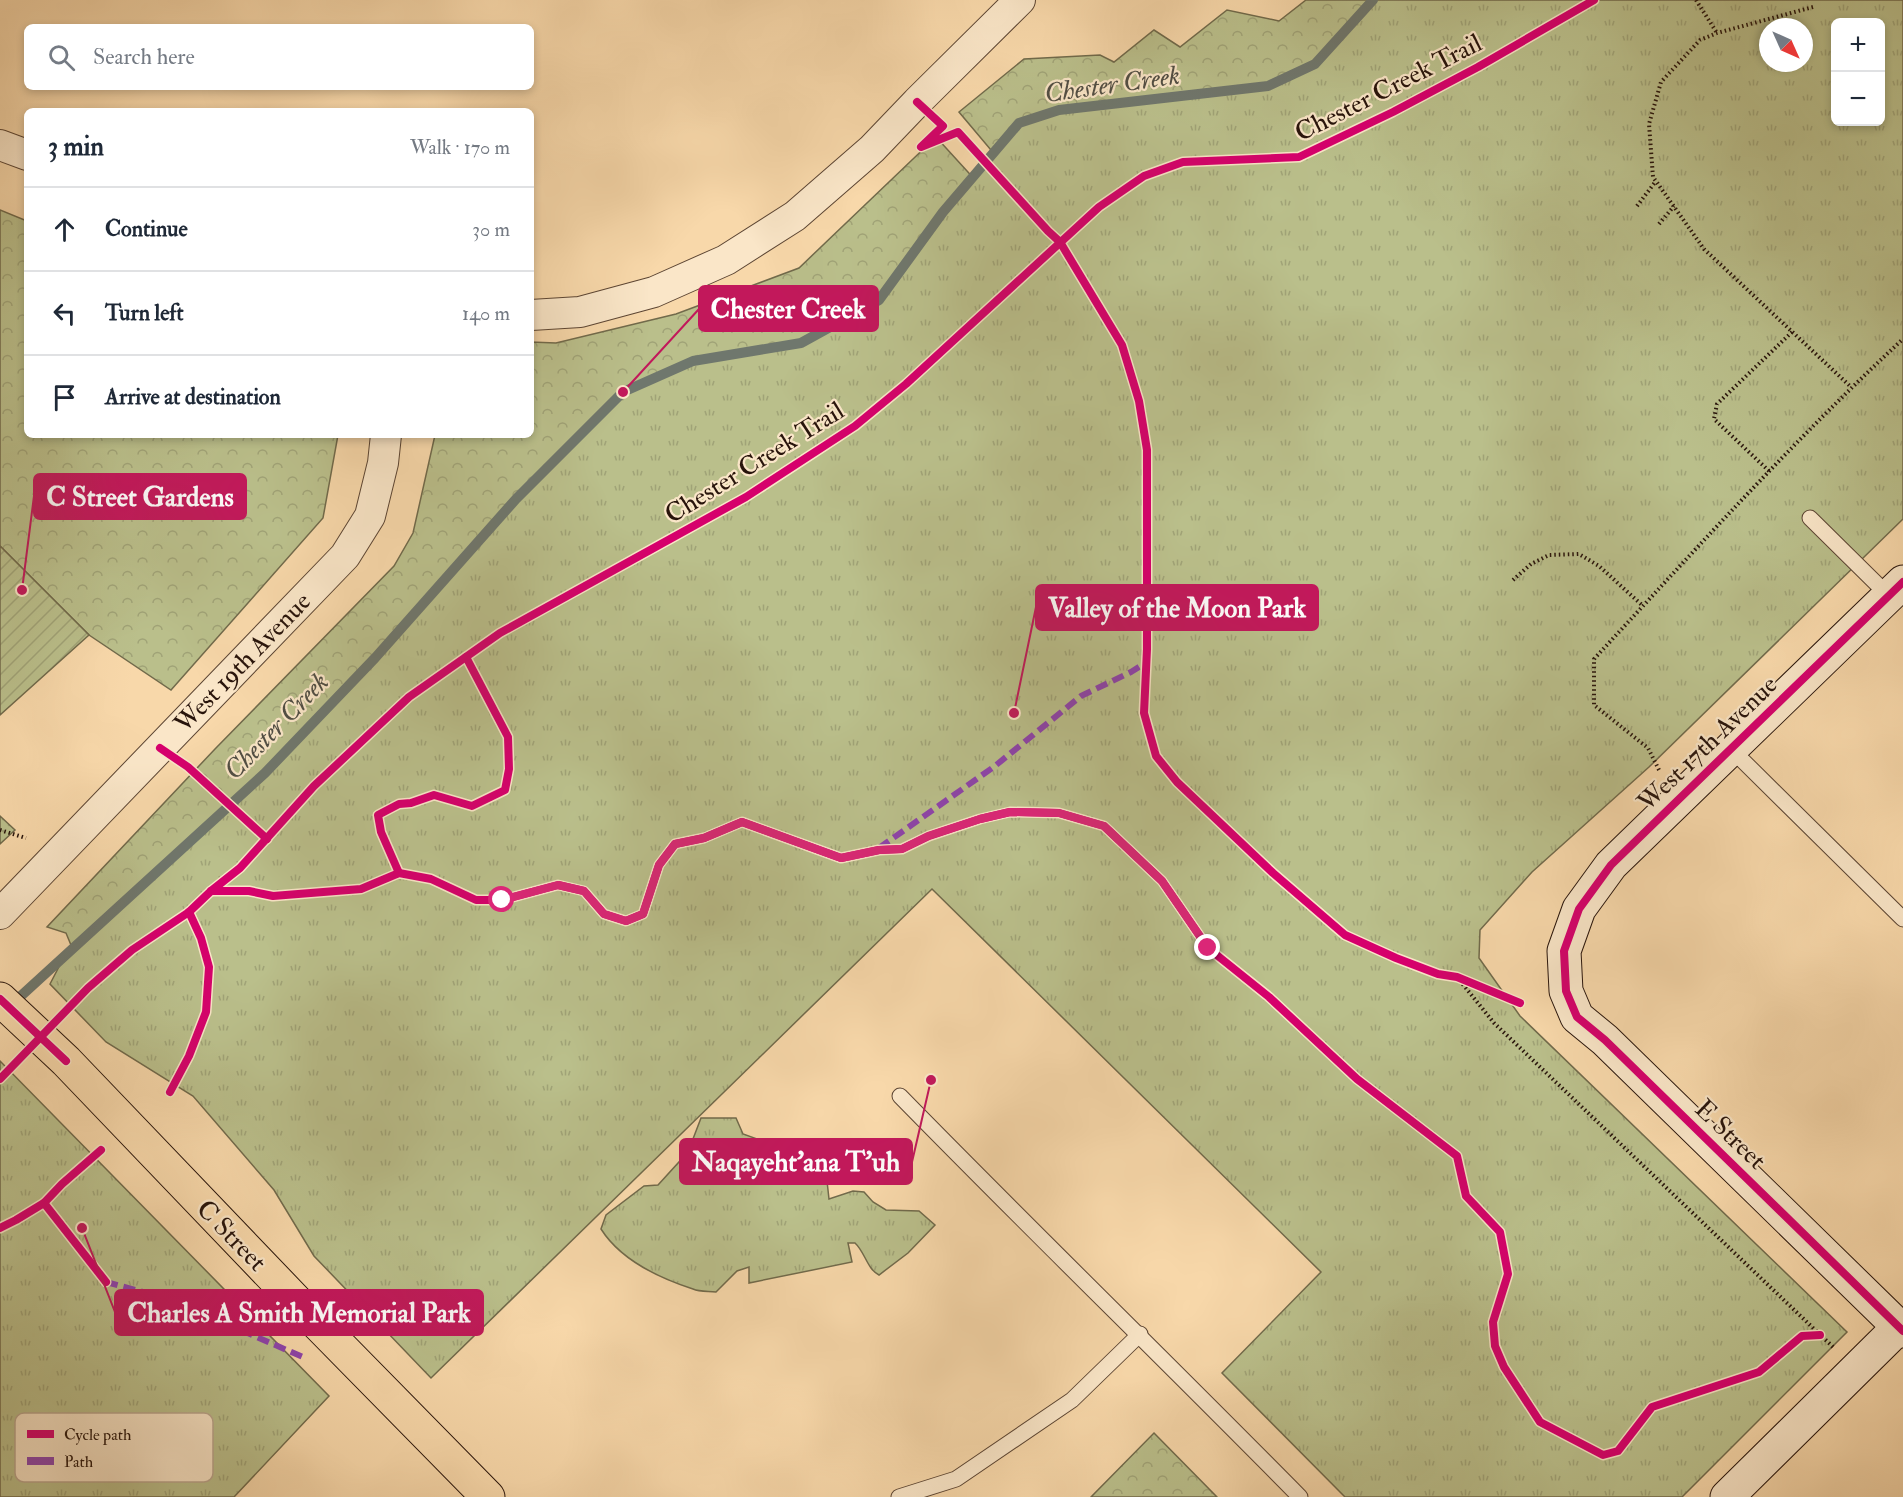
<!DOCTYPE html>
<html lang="en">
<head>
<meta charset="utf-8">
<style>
  :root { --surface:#fff; --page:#f6f6f7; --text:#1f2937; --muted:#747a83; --line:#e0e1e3 }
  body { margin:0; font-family:"IM FELL Double Pica",serif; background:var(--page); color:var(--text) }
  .controls { position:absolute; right:18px; top:18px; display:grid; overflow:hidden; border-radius:9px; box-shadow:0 3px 9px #0003 }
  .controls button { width:54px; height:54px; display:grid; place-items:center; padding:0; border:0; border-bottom:2px solid var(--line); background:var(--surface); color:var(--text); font:30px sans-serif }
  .compass { position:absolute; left:1759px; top:18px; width:54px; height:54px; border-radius:50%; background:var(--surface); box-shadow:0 3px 9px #0003; rotate:135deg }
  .stop { position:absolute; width:18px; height:18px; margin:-14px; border:4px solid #db2777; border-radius:50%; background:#fff }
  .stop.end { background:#db2777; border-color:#fff; box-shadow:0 2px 6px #0008 }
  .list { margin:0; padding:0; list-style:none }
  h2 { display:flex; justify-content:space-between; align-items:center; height:78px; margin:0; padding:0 24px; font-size:26px }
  h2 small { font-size:20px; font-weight:400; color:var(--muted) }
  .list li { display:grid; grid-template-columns:39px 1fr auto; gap:18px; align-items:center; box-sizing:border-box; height:84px; padding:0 24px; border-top:2px solid var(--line) }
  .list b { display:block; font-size:22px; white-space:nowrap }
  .list em { font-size:20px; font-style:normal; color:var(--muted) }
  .icon { flex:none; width:33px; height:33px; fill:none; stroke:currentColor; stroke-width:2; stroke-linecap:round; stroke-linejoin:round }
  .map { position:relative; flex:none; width:1903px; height:1497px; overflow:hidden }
  .search { position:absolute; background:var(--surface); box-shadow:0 3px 9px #0003; left:24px; top:24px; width:510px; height:66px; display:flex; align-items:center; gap:15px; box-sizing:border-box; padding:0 21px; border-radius:9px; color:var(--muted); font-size:22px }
  .panel { position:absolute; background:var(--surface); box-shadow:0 3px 9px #0003; left:24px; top:108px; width:510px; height:330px; border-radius:9px }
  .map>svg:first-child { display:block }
  .grass { fill:url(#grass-dots); stroke:#716a4b; stroke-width:1.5 }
  .forest { fill:url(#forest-crowns); stroke:#716a4b; stroke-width:1.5 }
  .park { fill:url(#park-tufts); stroke:#716a4b; stroke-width:1.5; fill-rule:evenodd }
  .garden { fill:url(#garden-furrows); stroke:#716a4b; stroke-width:1.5 }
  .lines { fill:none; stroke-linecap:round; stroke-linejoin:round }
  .stream { stroke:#6f776d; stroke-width:10 }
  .lane-casing { stroke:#5c4533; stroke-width:17 }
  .street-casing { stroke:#5c4533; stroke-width:32 }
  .secondary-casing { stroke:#28140b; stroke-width:35 }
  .primary-casing { stroke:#28140b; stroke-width:35 }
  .path { stroke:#28140b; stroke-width:4; stroke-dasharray:1.5 3; stroke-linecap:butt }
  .lane { stroke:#fae6c8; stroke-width:15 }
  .street { stroke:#fae6c8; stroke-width:30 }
  .secondary { stroke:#fae6c8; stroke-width:33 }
  .primary { stroke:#f8d8aa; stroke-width:33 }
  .quiet { stroke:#8e44ad; stroke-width:6; stroke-dasharray:12 6; stroke-linecap:butt }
  .cycleway-casing { stroke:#fae6c8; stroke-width:11 }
  .cycleway { stroke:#d6006c; stroke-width:8 }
  .route { stroke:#db2777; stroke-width:8 }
  .labels { text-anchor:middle; stroke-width:4.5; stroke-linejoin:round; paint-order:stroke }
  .street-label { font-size:26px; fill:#28140b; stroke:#fae6c8 }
  .water-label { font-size:27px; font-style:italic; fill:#514e44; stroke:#fae6c8 }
  .key { fill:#fae6c8; stroke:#bba78f; stroke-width:1.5 }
  .key-label { font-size:16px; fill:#28140b }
  .leader { fill:none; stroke:#c2185b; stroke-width:2 }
  .callout-dot { fill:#c2185b; stroke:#fae6c8; stroke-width:2 }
  .callout { fill:#c2185b; stroke:#c2185b; stroke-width:2 }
  .callout-label { font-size:27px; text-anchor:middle; font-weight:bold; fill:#fff }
</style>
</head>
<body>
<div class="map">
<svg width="1903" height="1497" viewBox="0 0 1903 1497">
  <defs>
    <pattern id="grass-dots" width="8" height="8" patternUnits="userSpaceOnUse" patternTransform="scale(1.5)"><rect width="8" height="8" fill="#babf8b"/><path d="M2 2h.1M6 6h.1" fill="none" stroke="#a0a377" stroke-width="1.8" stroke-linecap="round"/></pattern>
    <pattern id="forest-crowns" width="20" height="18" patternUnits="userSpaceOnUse" patternTransform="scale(1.5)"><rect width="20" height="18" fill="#babf8b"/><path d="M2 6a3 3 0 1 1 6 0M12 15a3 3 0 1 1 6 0" fill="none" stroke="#a0a377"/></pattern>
    <pattern id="park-tufts" width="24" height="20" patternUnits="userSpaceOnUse" patternTransform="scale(1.5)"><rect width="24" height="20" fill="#babf8b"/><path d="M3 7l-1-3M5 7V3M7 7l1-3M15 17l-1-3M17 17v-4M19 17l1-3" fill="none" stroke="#a0a377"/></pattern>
    <pattern id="garden-furrows" width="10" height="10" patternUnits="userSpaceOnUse" patternTransform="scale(1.5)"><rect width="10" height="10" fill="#babf8b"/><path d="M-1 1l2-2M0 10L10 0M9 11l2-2" fill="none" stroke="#a0a377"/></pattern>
  </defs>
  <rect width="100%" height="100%" fill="#f8d8aa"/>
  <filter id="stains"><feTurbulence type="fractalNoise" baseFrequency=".00333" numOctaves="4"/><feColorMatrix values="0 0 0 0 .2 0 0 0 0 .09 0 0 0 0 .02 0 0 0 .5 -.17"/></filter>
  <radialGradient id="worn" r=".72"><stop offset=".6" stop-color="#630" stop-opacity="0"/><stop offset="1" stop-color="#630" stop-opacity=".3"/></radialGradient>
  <path class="grass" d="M0,816l15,14 -15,14z"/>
  <g class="forest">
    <path d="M1306,0h262l-514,225 -95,-113 65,-53 76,-4 14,7 40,-32 26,17 47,-37 52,11z"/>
    <path d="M936,137l94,103 -947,734 -17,-41 -19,-6 168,-178 179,-183 19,-33 22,-98h96v-93l25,1 120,-29 123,-46z"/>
    <path d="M0,210l27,11v214h311l-15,83 -152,172 -82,-55 -89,-89z"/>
    <path d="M1154,1433l63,64h-126z"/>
  </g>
  <g class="park">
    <path d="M1373,0h530v519l-254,248 -117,105 -52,58 -1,28 41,58 327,316 -165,165h-337l-123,-124 99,-101 -389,-383 -501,489 -117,-122 -40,-66 -81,-94 -87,-54 -56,-58 13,-25 202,-186 110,-115 141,-159 107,-107 70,-31 108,-18 78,-43 64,-88 76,-89 40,-13 209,-24 47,-22zM1836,22h44v100h-44zM1768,27h36v36h-36z"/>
    <path d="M0,1061l329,335 -95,101h-234z"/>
    <path d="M701,1118h35l7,16 82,29 4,36 24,-8 11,1 9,10 13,8 33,1 16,14 -27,28 -29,22c-12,-6 -14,-23 -24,-32h-7l4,19 -103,21v-16l-12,4 -21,21c-8,-1 -16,0 -23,-3 -34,-11 -73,-30 -92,-60l5,-14 38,-29 14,-1 30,-33z"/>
  </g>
  <path class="garden" d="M0,546l89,89 -89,80z"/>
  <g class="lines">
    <path class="stream" d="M11,1005l254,-232 110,-115 141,-159 107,-107 70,-31 108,-18 78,-43 64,-88 76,-89 40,-13 209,-24 47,-22 58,-64"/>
    <g class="lane-casing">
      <g id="lane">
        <path d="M1810,518l79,78"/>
        <path d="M1731,749l172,170"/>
        <path d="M900,1096c132,135 268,267 400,401"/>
        <path d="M899,1497l57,-18 116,-79 68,-66"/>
      </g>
    </g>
    <g class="street-casing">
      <g id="street">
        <path d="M0,145l27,10"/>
        <path d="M531,315l49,-3 74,-20 72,-32 69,-44 77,-67 45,-47 103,-102"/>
        <path d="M0,914l345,-358 25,-40 13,-53 3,-28"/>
      </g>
    </g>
    <g class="secondary-casing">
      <g id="secondary">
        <path d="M1903,582l-292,283 -32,44 -15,42 2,40 11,26 28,23 298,291"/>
        <path d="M1727,1497l172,-170"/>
      </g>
    </g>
    <g class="primary-casing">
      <path id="primary" d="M0,999l66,62 250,261 172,175"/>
    </g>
    <g class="path">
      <path d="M1696,0l21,33"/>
      <path d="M1813,7l-96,26 -17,7 -39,42 -12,42 4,53 51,72 147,138"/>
      <path d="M1637,206l19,-25"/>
      <path d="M1659,224l15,-18"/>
      <path d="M1769,471l-55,-52 3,-15 75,-72"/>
      <path d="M1513,580l18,-16 18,-9 30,-1 20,12 44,40"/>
      <path d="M1659,770l-11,-22 -54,-43v-46c101,-109 200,-219 309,-320"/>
      <path d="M0,830l26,8"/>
      <path d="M1457,977l37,46 339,324"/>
    </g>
    <use href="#lane" class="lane"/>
    <use href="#street" class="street"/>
    <use href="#secondary" class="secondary"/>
    <use href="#primary" class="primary"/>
    <g class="quiet">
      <path d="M879,848l116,-82 86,-70 50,-24 16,-10"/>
      <path d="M106,1282l66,18 133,58"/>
    </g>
    <g class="cycleway-casing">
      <g id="cycleway">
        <path d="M917,102l26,24 -22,21 37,-15 90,99 12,11 62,103 17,56 8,49v199l-3,64 12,43 21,26 96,91 72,62 51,23 42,16 19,3 63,26"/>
        <path d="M1903,582l-292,283 -32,44 -15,42 2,40 11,26 28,23 298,291"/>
        <path d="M160,748l28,19 79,72"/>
        <path d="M399,873l-18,-41 -3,-17 21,-11 12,-1 23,-8 38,11 33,-16 4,-21 -1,-32 -42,-80"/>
        <path d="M211,891h38l24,5 88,-7 38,-16 32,6 45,21h26l56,-15 26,6 20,23 22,7 17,-7 16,-49 16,-21 29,-6 38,-16 99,36 38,-8 23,-1 27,-13 51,-17 30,-7 49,1 45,13 58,55 46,67 61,49 88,82 100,77 9,40 34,36 8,42 -15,48 2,24 9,21 36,55 63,33 15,-4 34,-44 107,-35 43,-36 18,-1"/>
        <path d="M0,999l66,62"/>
        <path d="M0,1079l88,-91 44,-38 57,-38 22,-21 29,-23 74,-82 95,-89 91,-64 246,-136 109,-71 51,-42 193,-177 45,-31 39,-14 116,-5 94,-45 85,-45 116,-67"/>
        <path d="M170,1092l19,-36 17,-44 3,-45 -8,-29 -12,-26"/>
        <path d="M44,1203l62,79"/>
        <path d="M0,1228l16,-8 28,-17 18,-19 39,-34"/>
      </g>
    </g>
    <use href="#cycleway" class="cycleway"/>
  </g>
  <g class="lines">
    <path class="route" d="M502,900l56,-15 26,6 20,23 22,7 17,-7 16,-49 16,-21 29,-6 38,-16 99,36 38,-8 23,-1 26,-13 52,-17 30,-7 49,1 45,13 58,55 46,67"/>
  </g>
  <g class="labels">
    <g class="street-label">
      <text transform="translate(1388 87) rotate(-27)" y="9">Chester Creek Trail</text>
      <text transform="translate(754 462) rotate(-32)" y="9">Chester Creek Trail</text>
      <text transform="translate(242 662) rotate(-46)" y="9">West 19th Avenue</text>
      <text transform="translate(1707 743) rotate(-44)" y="9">West 17th Avenue</text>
      <text transform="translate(1731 1134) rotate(44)" y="9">E Street</text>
      <text transform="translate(232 1235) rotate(46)" y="9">C Street</text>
    </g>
    <g class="water-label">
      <text transform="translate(1112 84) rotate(-8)" y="9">Chester Creek</text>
      <text transform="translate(276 726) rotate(-46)" y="9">Chester Creek</text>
    </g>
  </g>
  <rect x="15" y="1413" width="198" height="69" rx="9" class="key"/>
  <rect x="27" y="1430" width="27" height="8" fill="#d6006c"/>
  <rect x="27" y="1457" width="27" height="8" fill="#8e44ad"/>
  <g class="key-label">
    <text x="64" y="1440">Cycle path</text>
    <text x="64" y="1467">Path</text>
  </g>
  <path class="leader" d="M623 392L699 309M22 590L34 496M1014 713L1036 607M931 1080L912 1162M82 1228L115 1312"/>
  <g class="callout-dot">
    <circle cx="623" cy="392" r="6"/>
    <circle cx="22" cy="590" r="6"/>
    <circle cx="1014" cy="713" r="6"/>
    <circle cx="931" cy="1080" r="6"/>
    <circle cx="82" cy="1228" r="6"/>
  </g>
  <g class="callout">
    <rect x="699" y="286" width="179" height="45" rx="6"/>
    <rect x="34" y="474" width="212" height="45" rx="6"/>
    <rect x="1036" y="585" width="282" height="45" rx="6"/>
    <rect x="680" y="1139" width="232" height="45" rx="6"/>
    <rect x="115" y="1290" width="368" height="45" rx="6"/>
  </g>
  <g class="callout-label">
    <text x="788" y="318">Chester Creek</text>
    <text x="140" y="506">C Street Gardens</text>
    <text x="1177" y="617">Valley of the Moon Park</text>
    <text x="796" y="1171">Naqayeht'ana T'uh</text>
    <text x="299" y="1322">Charles A Smith Memorial Park</text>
  </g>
  <rect width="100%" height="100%" filter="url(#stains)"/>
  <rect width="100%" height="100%" fill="url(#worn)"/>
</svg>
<div class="controls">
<button>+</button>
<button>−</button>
</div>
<svg class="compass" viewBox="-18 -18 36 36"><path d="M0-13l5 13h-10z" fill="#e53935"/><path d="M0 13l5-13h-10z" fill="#747a83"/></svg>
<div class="stop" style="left:502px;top:900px"></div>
<div class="stop end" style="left:1208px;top:948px"></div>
<div class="search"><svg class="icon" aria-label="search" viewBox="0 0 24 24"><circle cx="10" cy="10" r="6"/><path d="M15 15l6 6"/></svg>Search here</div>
<section class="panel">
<h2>3 min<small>Walk · 170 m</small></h2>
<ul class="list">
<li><svg class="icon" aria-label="ahead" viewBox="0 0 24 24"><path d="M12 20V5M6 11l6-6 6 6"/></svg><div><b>Continue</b></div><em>30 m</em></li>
<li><svg class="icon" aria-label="left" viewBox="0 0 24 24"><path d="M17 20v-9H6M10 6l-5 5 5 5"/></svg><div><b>Turn left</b></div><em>140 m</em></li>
<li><svg class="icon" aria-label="arrive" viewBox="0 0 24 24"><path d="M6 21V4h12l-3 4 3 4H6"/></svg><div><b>Arrive at destination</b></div></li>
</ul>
</section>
</div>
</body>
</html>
